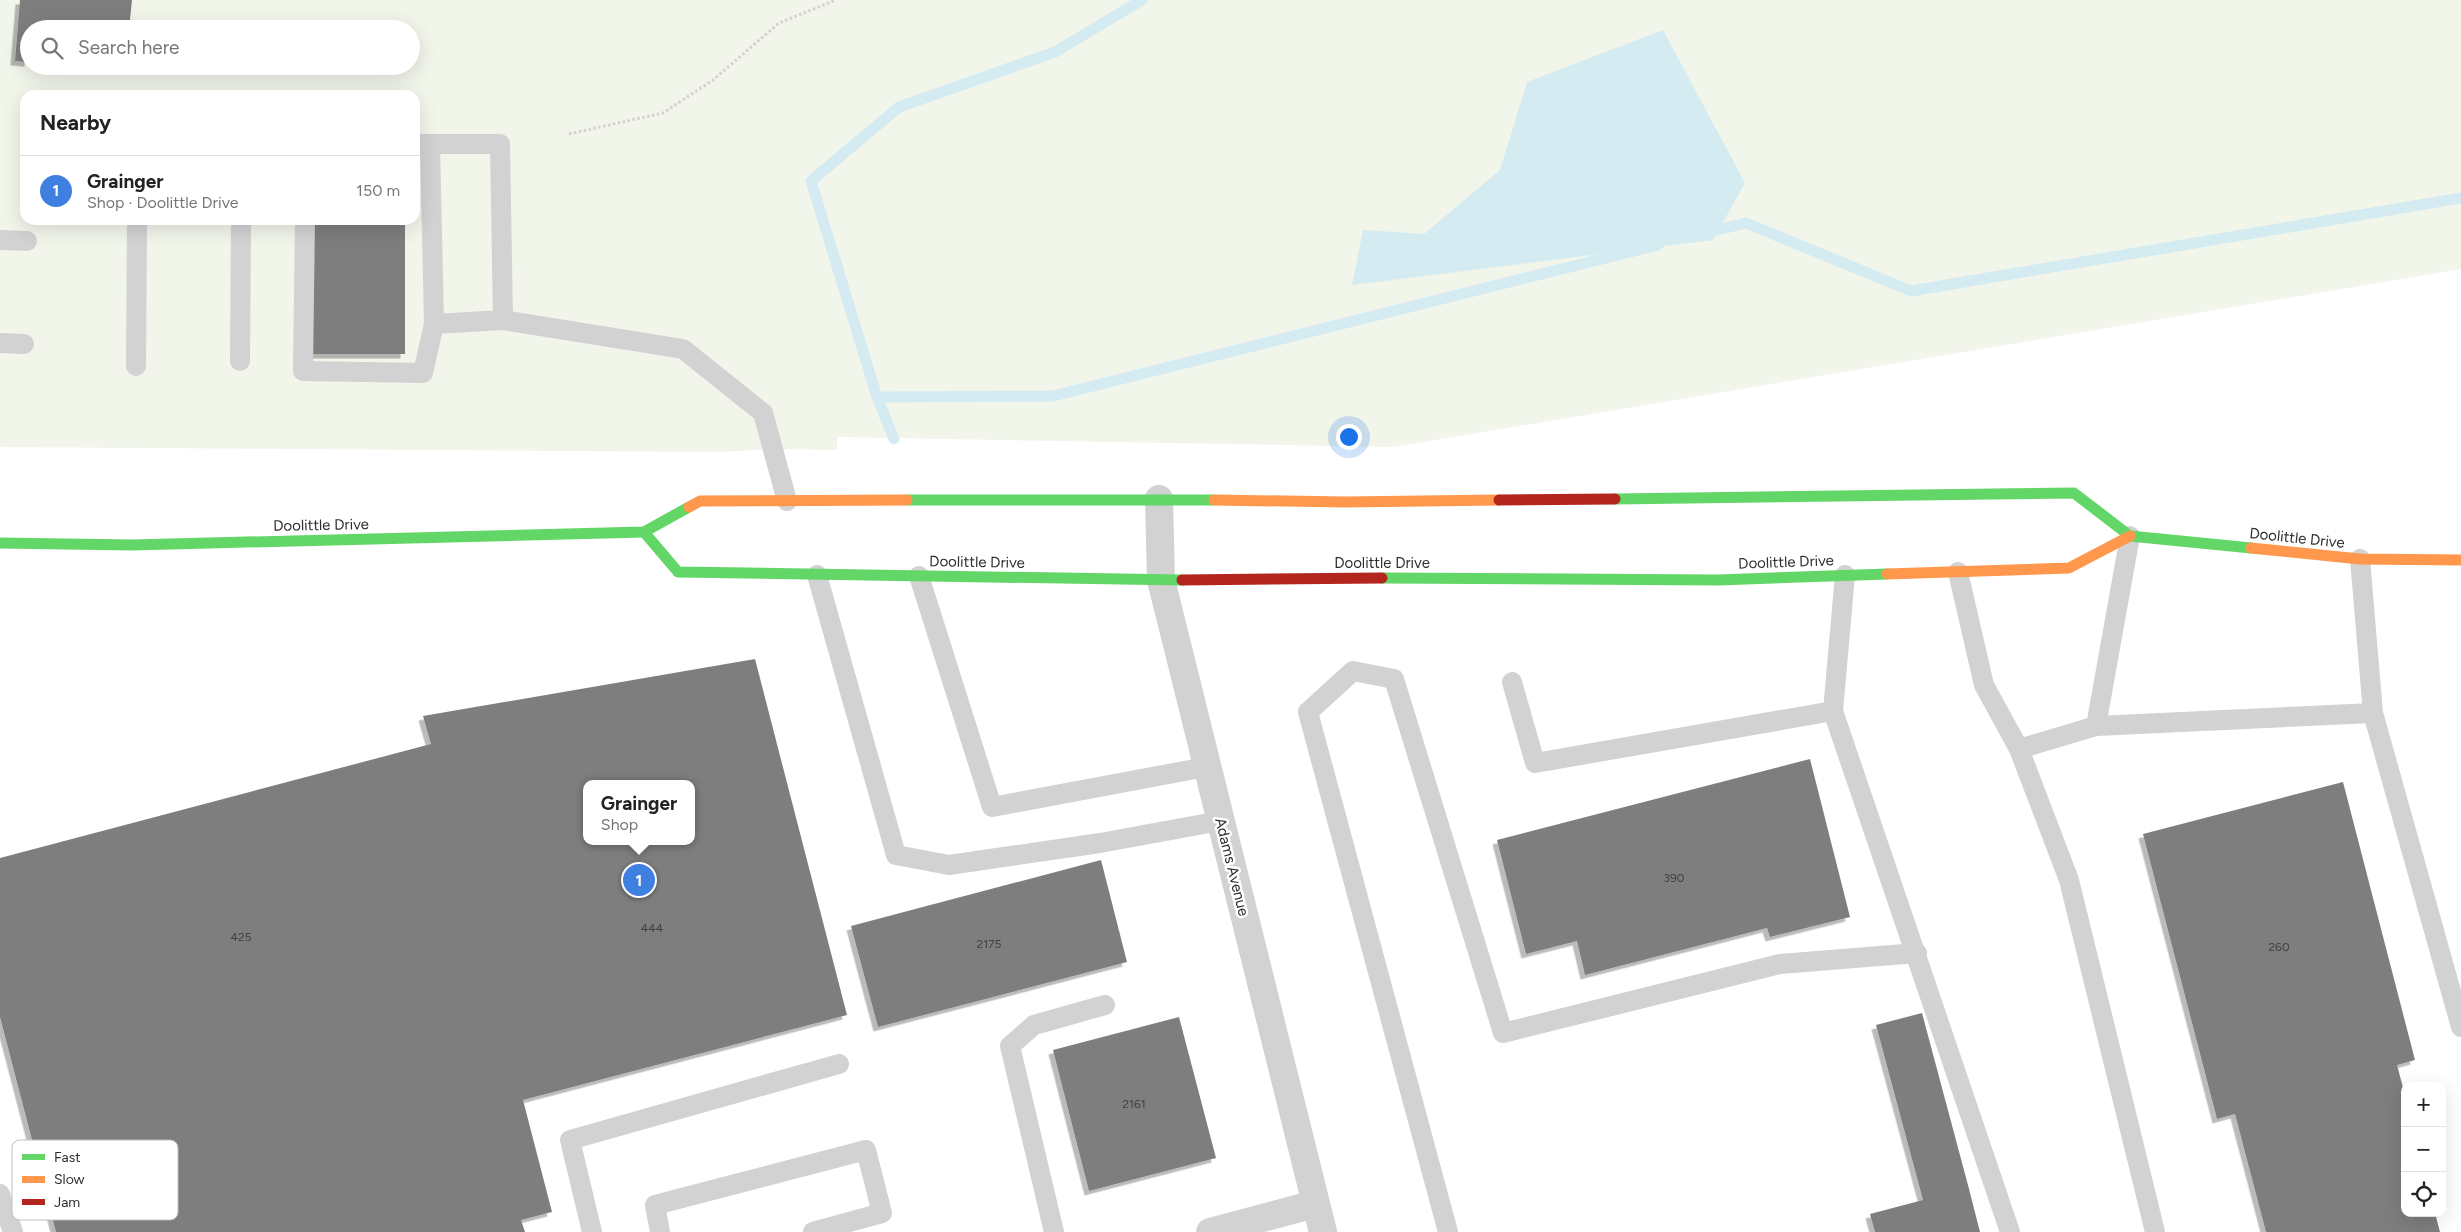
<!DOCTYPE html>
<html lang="en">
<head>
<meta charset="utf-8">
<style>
  :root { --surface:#fff; --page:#f6f6f6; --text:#222; --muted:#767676; --line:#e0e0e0; --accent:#2563eb }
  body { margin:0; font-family:Figtree,sans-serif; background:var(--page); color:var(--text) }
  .controls { position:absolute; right:15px; bottom:15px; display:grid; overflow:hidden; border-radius:10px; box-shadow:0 5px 20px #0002 }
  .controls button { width:45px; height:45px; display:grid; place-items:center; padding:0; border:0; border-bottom:1px solid var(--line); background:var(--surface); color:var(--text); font:25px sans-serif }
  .you { position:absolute; left:1348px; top:436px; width:18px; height:18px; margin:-12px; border:4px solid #fff; border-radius:50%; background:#1a73e8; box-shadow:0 0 0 8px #1a73e833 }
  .badge { display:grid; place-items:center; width:32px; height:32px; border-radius:50%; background:var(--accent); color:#fff; font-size:16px; font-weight:700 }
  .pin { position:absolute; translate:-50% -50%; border:2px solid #fff; box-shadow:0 1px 5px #0006 }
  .popup { position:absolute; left:583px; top:780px; width:112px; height:65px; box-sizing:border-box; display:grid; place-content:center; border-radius:10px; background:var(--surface); filter:drop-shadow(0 1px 4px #0005); font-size:16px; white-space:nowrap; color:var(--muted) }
  .popup b { font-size:19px; color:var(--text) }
  .popup::after { content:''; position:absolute; left:50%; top:100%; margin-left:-10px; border:10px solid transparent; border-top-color:var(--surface) }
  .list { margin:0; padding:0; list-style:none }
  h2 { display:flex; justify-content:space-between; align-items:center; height:65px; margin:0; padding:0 20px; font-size:21px }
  h2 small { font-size:16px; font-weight:400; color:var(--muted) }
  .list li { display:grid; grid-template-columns:32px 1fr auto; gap:15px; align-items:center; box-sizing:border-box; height:70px; padding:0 20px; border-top:1px solid var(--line) }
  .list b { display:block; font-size:19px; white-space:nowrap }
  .list p { margin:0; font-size:16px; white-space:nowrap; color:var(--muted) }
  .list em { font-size:16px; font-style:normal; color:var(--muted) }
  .icon { flex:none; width:28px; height:28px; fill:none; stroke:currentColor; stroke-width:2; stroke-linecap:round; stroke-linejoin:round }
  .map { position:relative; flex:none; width:2461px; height:1232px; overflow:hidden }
  .search { position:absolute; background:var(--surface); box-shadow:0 5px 20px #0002; left:20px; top:20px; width:400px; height:55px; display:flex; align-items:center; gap:12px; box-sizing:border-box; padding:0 18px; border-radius:28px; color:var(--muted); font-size:19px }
  .panel { position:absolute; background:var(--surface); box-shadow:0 5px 20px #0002; left:20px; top:90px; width:400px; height:135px; border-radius:15px }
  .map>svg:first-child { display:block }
  .green { fill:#f1f5ea; fill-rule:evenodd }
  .water { fill:#d5ebf2 }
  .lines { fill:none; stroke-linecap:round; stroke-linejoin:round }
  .stream { stroke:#d5ebf2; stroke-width:11 }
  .building { fill:#7e7e7e; fill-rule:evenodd; filter:url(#shadow) }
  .path { stroke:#d2d2d2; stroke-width:3; stroke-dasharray:2.5 2.5; stroke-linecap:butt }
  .lane { stroke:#d2d2d2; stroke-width:20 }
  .street { stroke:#d2d2d2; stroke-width:28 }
  .fast { stroke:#63d668; stroke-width:11 }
  .slow { stroke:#ff974d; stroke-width:11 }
  .jam { stroke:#b3261e; stroke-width:11 }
  .labels { text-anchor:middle; stroke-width:5; stroke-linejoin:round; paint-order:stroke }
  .number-label { font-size:12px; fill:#414141 }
  .street-label { font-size:15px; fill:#2d2d2d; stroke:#fff }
  .key { fill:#fff; stroke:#c0c0c0; stroke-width:1 }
  .key-label { font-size:14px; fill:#2d2d2d }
</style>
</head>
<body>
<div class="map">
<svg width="2461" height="1232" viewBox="0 0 2461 1232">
  <defs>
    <filter id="shadow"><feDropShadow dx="-4.5" dy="4.5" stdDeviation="0" flood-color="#0004"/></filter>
  </defs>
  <rect width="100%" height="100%" fill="#fff"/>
  <path class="green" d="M0,0h2461v269l-1068,178 -556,-10v13l-65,-1 -54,3 -718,-5zM29,29h382v37h-382zM25,95h390v125h-390z"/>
  <path class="water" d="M1663,30l82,153 -32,57 -361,45 11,-55 61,4 76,-64 27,-88z"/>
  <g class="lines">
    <g class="stream">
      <path d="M1142,0l-87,52 -156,55 -88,74 66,216 176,-1 605,-151"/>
      <path d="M1705,233l41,-10 165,68 550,-93"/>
      <path d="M877,397l17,42"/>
    </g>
  </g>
  <g class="building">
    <path d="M20,0h112l-3,29h-100v33l-14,-1z"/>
    <path d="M107,66h19v3z"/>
    <rect x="313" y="220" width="92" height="134"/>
    <path d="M755,659l92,356 -324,85 29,112 -31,8 4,12h-469l-56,-215v-159l431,-114 -8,-28zM586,784h106v57h-106z"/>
    <path d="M1810,759l40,158 -80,20 -3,-9 -182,47 -8,-34 -51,13 -29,-114z"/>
    <path d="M2343,782l72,278 -18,5 8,30v118h30l5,19h-174l-31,-118 -18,5 -74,-285z"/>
    <path d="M1101,860l26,102 -249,65 -27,-101z"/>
    <path d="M1922,1013l47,176 11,43h-105l-5,-18 53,-14 -47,-175z"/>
    <path d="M1179,1017l37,141 -127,33 -36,-141z"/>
  </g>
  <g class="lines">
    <path class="path" d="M569,134l94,-21 50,-33 66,-57 57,-23"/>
    <g class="lane">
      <path d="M415,144h85l3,176 -69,4 -4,-180"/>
      <path d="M305,220l-2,151 120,2 11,-49"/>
      <path d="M0,240l27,1"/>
      <path d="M503,320l180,29 80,64 24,88"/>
      <path d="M0,343l24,1"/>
      <path d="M240,361l1,-141"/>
      <path d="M136,366l1,-146"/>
      <path d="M2130,536l-34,190 -77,23 50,131 86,352"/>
      <path d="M2360,559l13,154 88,314"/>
      <path d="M1958,572l26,113 35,64"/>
      <path d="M817,575l79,280 53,10 151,-22 120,-22"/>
      <path d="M1845,575l-12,136 177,521"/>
      <path d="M919,576l73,231 214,-40"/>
      <path d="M1512,682l23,81 298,-52"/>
      <path d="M2096,726l277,-13"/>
      <path d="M0,1194l13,38"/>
      <path d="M592,1232l-22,-92 269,-76"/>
      <path d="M660,1232l-5,-27 211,-55 16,63 -69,19"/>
      <path d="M1054,1232l-44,-186 24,-21 71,-20"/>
      <path d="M1448,1232l-140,-520 45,-41 41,8 109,354 277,-69 137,-11"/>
    </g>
    <g class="street">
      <path d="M1159,499l2,81 162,652"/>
      <path d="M1210,1232l105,-28"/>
    </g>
    <g class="fast">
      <path d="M1615,499l459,-6 56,43 121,12"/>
      <path d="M907,500h307"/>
      <path d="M644,532l34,40 504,8"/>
      <path d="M0,543l132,2 512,-13 45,-25"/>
      <path d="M1382,578l336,2 169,-6"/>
    </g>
    <g class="slow">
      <path d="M1214,500l131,2 154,-2"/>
      <path d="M689,507l11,-6 207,-1"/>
      <path d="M2251,548l109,11 101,1"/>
      <path d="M1887,574l182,-6 61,-32"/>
    </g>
    <g class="jam">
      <path d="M1499,500l116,-1"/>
      <path d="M1182,580l200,-2"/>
    </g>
  </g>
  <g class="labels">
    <g class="number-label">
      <text x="1674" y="882">390</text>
      <text x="652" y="932">444</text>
      <text x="241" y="941">425</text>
      <text x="989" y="948">2175</text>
      <text x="2279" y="951">260</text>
      <text x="1134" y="1108">2161</text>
    </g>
    <g class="street-label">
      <text transform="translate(321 525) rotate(-1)" y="5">Doolittle Drive</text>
      <text transform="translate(2297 538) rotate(6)" y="5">Doolittle Drive</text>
      <text transform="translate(977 562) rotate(1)" y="5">Doolittle Drive</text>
      <text transform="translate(1786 562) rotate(-2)" y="5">Doolittle Drive</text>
      <text x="1382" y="568">Doolittle Drive</text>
      <text transform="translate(1232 867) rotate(76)" y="5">Adams Avenue</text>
    </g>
  </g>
  <rect x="12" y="1140" width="166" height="80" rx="8" class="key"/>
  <rect x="22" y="1154" width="23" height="6" fill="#63d668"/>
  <rect x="22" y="1176" width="23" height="7" fill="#ff974d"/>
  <rect x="22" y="1199" width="23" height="6" fill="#b3261e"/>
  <g class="key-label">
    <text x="54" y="1162">Fast</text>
    <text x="54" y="1184">Slow</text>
    <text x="54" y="1207">Jam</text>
  </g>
</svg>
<div class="controls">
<button>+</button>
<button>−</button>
<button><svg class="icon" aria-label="locate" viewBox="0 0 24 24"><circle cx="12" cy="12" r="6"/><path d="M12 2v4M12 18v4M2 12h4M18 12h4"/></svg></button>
</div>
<div class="you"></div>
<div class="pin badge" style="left:639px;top:880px;background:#3f7fe0">1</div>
<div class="popup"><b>Grainger</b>Shop</div>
<div class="search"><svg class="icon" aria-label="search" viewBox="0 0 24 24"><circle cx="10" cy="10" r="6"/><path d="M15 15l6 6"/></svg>Search here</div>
<section class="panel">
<h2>Nearby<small></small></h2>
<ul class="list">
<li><span class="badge" style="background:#3f7fe0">1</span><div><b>Grainger</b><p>Shop · Doolittle Drive</p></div><em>150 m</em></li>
</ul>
</section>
</div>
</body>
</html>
